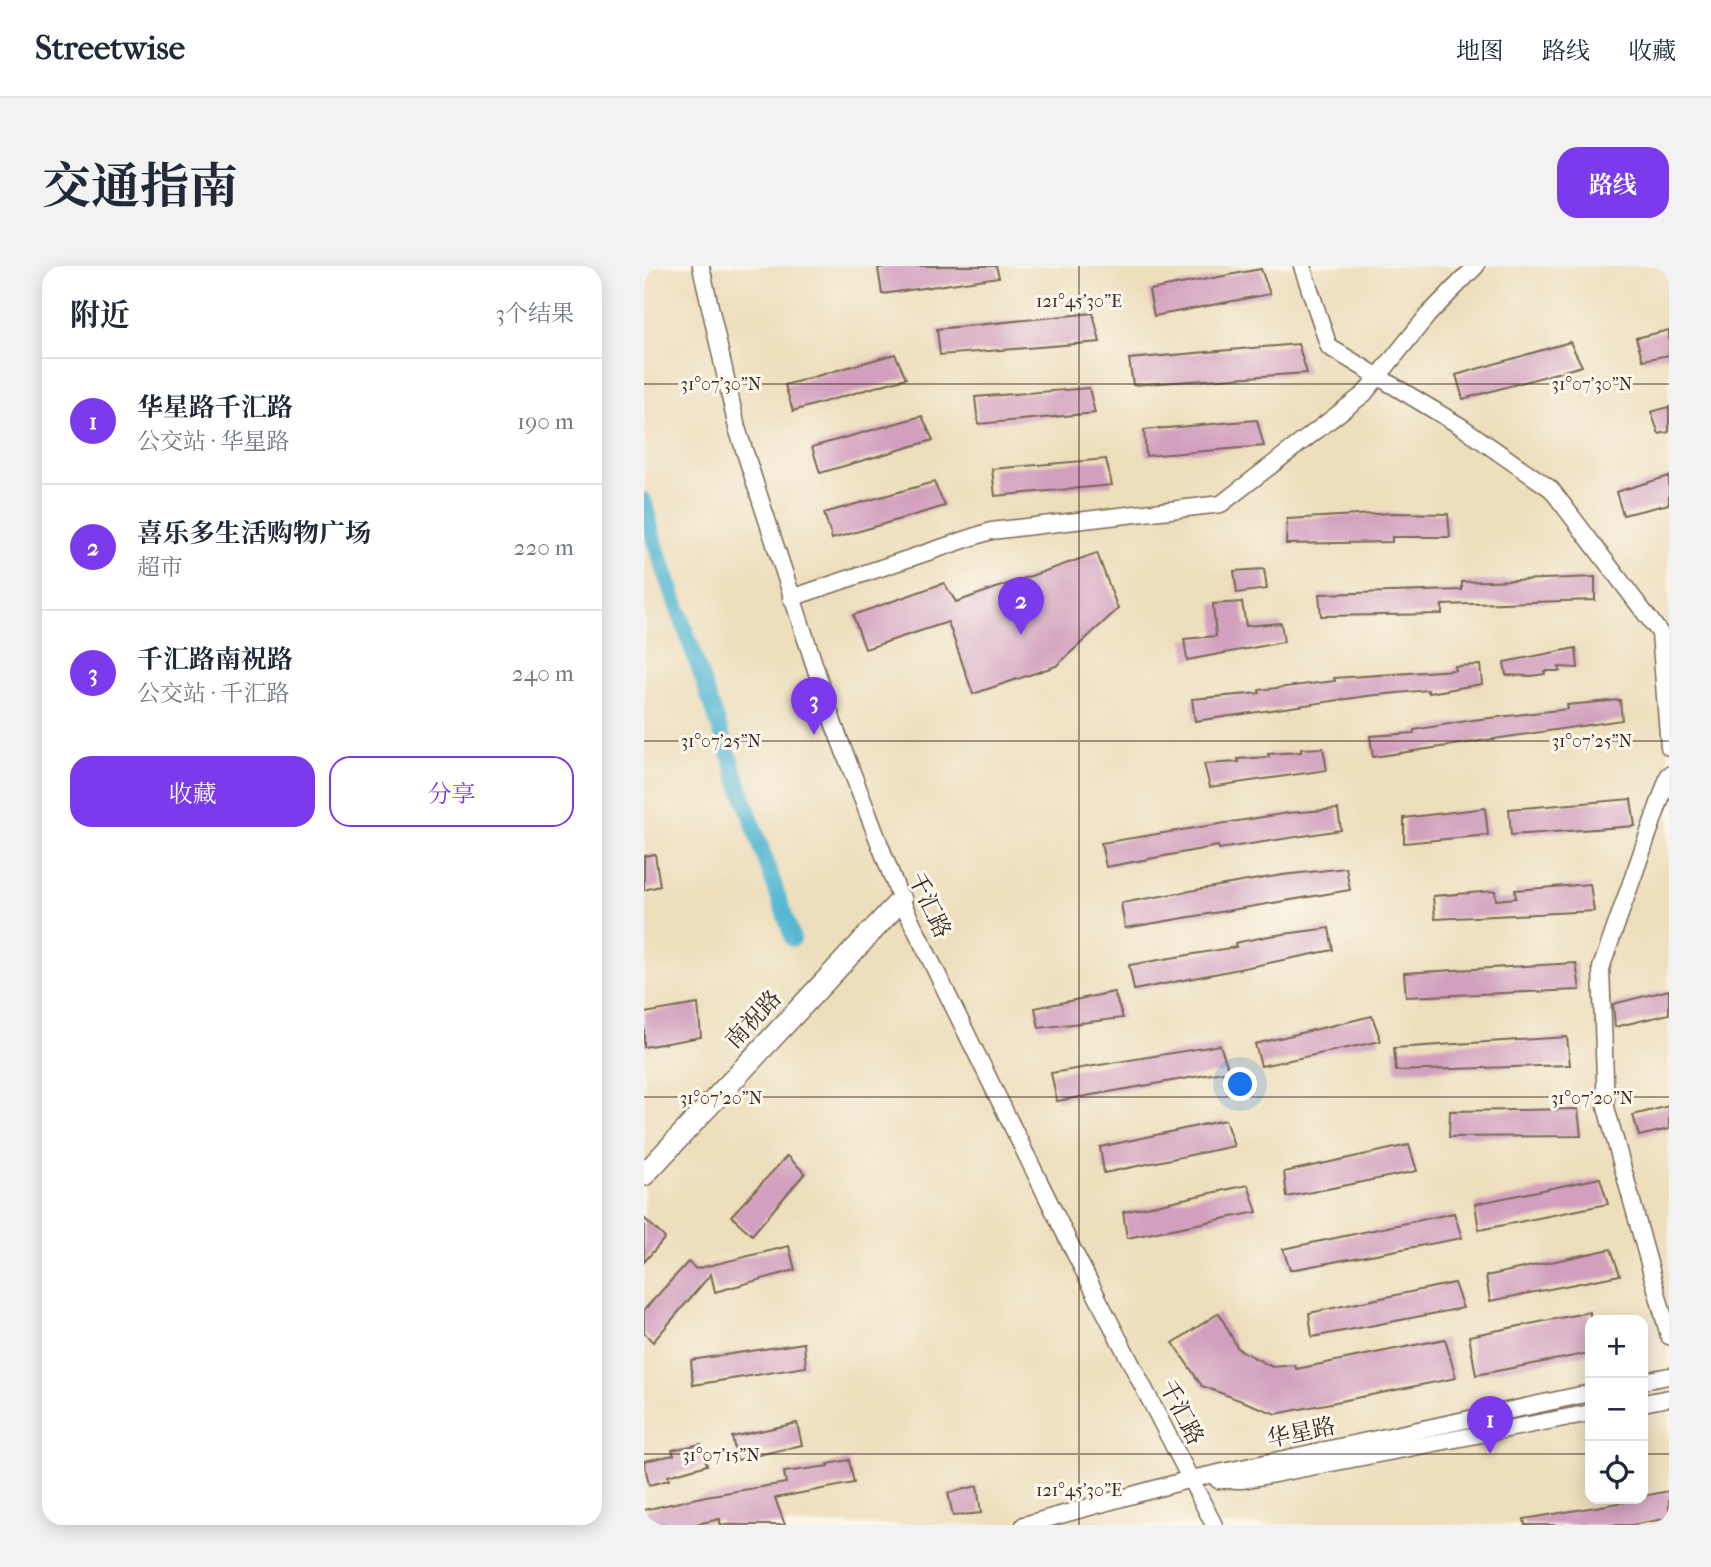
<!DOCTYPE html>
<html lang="zh">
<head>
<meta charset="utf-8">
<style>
  :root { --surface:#fff; --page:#f2f2f3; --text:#1f2937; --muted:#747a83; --line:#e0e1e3; --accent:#7c3aed }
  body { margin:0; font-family:"IM FELL French Canon","Noto Serif SC",serif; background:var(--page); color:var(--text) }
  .controls { position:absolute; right:21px; bottom:21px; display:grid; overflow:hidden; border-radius:14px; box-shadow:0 4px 18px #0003 }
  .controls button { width:63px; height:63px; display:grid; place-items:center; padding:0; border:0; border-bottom:2px solid var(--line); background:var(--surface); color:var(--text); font:35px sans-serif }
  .you { position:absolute; left:597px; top:819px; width:24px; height:24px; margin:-18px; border:5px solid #fff; border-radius:50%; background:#1a73e8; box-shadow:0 0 0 10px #1a73e833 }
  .badge { display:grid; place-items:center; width:46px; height:46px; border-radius:50%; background:var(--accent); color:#fff; font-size:23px; font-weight:700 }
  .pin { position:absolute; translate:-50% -58px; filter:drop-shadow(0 2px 4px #0008) }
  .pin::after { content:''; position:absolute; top:37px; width:24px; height:21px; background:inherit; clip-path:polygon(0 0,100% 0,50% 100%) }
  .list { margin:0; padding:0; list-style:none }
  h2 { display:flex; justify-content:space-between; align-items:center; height:91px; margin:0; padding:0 28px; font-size:30px }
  h2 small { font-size:23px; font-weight:400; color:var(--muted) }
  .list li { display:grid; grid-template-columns:46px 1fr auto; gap:21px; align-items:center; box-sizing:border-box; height:126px; padding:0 28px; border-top:2px solid var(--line) }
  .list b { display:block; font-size:26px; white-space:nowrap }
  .list p { margin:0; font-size:23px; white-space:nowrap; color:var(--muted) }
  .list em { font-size:23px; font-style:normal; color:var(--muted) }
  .actions { display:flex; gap:14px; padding:21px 28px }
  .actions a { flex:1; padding:16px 0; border:2px solid var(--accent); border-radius:21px; text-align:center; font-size:24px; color:var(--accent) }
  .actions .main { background:var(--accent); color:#fff }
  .icon { flex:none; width:38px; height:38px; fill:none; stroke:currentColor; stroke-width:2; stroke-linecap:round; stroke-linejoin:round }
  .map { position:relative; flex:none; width:1025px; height:1259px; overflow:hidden; border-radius:21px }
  header { display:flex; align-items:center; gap:42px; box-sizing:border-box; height:98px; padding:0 35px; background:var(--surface); border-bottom:2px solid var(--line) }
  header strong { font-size:33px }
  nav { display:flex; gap:38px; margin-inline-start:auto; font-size:24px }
  .intro { display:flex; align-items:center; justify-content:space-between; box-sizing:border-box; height:168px; padding:0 42px }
  h1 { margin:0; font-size:49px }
  .button { padding:18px 32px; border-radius:21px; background:var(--accent); color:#fff; font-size:24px; font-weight:700 }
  main { display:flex; gap:42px; padding:0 42px }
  aside { flex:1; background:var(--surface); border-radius:21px; box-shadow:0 4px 18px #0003 }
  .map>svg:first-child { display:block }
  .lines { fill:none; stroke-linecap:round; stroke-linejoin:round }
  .canal { stroke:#54b7d3; stroke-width:16 }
  .building { fill:#d2a0be }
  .minor-casing { stroke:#796955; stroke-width:19 }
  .major-casing { stroke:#796955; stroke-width:24 }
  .minor { stroke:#fff; stroke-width:16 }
  .major { stroke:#fff; stroke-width:21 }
  .ticks { fill:none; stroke:#3b2a1e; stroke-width:2; stroke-opacity:0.45 }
  .labels { text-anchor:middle; stroke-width:6; stroke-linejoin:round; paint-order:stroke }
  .street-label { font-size:23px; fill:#3b2a1e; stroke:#fbf7ec }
  .ticks-label { font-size:18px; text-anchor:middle; fill:#3b2a1e; stroke:#fbf7ec; stroke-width:6; stroke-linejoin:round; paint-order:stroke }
</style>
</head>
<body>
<header>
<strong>Streetwise</strong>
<nav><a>地图</a><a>路线</a><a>收藏</a></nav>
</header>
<div class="intro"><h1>交通指南</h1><a class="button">路线</a></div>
<main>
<aside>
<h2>附近<small>3个结果</small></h2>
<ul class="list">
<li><span class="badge">1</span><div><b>华星路千汇路</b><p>公交站 · 华星路</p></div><em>190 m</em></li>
<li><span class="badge">2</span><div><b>喜乐多生活购物广场</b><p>超市</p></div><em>220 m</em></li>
<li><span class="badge">3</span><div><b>千汇路南祝路</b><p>公交站 · 千汇路</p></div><em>240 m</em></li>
</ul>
<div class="actions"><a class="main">收藏</a><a>分享</a></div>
</aside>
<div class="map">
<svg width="1025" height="1259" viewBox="0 0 1025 1259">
  <rect width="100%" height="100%" fill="#fbf7ec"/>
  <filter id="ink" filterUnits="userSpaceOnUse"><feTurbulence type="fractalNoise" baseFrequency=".0143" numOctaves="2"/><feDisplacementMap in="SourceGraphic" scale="14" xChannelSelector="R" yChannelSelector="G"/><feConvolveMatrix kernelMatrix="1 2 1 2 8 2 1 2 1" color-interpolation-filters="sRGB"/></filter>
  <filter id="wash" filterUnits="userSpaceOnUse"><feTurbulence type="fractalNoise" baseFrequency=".00686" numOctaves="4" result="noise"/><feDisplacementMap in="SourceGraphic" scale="28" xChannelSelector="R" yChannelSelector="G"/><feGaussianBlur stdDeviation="1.57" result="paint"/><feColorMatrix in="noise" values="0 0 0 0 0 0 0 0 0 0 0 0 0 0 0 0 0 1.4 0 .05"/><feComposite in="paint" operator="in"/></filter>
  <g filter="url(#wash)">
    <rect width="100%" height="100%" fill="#eddebc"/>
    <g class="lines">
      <path class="canal" d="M0,234l10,40 139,399"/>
    </g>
    <g id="blocks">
      <g class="building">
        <path d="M247,0h105l3,11 -117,17 -4,-26z"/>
        <path d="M617,3l9,25 -116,22 -5,-26z"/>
        <path d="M449,47l7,29 -160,13 -3,-26z"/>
        <path d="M1025,64v25l-26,5 -7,-22z"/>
        <path d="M926,76l12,24 -119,33 -7,-24z"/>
        <path d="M654,78l9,29 -174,12 -4,-26z"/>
        <path d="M251,88l11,24 -113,33 -8,-26z"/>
        <path d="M445,122l6,25 -117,11 -3,-27z"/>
        <path d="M1025,141v25l-10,2 -8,-22z"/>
        <path d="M278,150l11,24 -113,33 -8,-26z"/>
        <path d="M613,154l7,26 -118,10 -2,-26z"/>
        <path d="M462,193l6,26 -117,11 -3,-27z"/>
        <path d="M1025,210v28l-46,11 -7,-23z"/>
        <path d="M290,216l11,24 -113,33 -8,-26z"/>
        <path d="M748,247l56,1 2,23h-58v5l-106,2 1,-25z"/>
        <path d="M453,287l21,56 -62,57 -83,28 -25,-72 -83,27 -12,-34 91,-32 12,19z"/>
        <path d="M620,303l3,20 -30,4 -3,-22z"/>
        <path d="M951,311v23l-153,5v9l-121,2 -2,-22 143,-4v-8z"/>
        <path d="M598,336l4,24 35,-3 3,19 -97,18 -3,-21 32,-3 -3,-32z"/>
        <path d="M932,382l2,20 -19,-1 1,4h-16l1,3 -14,2 -25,-1 -2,-13z"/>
        <path d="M836,399l2,19 -53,9 -1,-3 -61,6 -172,25 -3,-22 68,-6 -1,-3 76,-9 -1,-3 121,-8 -1,-4z"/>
        <path d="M976,434l2,20 -249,37 -3,-21 44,-3v-3l58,-10 96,-11 -1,-4z"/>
        <path d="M679,482l4,22 -117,17 -6,-23 35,-2 -1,-3 31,-2 -1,-3 33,-2v-3z"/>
        <path d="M987,533l4,27 -124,9 -2,-26z"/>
        <path d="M841,542l3,27 -84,8v-25z"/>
        <path d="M694,543l3,21 -122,19 -1,-3 -112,21 -5,-24 187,-30z"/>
        <path d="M11,588l5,32 -16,4v-34z"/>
        <path d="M702,602l4,22 -225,38 -4,-25 161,-28z"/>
        <path d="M946,618l4,27 -159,8 -2,-23 62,-5 1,9 20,-2 -1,-8z"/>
        <path d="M685,662l4,22 -199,40 -5,-25 107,-18 -1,-4 34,-7z"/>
        <path d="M932,697l4,27 -174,7 -2,-24z"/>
        <path d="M1025,724v24l-54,13 -2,-23z"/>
        <path d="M470,726l9,26 -84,10 -4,-20z"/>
        <path d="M54,738l3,33 -57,10v-34z"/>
        <path d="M728,750l9,25 -120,25 -6,-22z"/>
        <path d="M923,771l3,28 -174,6 -2,-23z"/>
        <path d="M576,779l9,26 -172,30 -6,-28z"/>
        <path d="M1025,840v23l-30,7 -6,-21z"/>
        <path d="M934,843l3,27 -132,1 1,-26z"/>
        <path d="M581,854l9,26 -130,27 -4,-26z"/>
        <path d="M765,879l8,26 -130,26 -3,-25z"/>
        <path d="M143,890l18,17 -53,62 -21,-19z"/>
        <path d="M956,912l8,26 -129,26 -4,-26z"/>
        <path d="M604,919l9,27 -130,26 -4,-26z"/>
        <path d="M810,947l8,25 -172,32 -7,-21z"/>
        <path d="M0,952l21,20 -21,24z"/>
        <path d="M145,980l6,24 -80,22 -4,-18 -58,68 -9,-9v-23l44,-48 8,7z"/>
        <path d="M967,983l9,26 -130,26 -4,-25z"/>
        <path d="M810,1017l9,25 -151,29 -3,-24z"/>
        <path d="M946,1046v41l-114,22 -7,-39z"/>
        <path d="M575,1047l19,36 34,18 23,-2 1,4 149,-30 11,39 -180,36 -74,-28 -29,-43z"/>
        <path d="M160,1077l2,24 -113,18 -2,-25z"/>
        <path d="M153,1157l5,22 -65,15 -5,-23z"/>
        <path d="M57,1178l6,21 -39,11 1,4 -20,5 -5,-24 30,-6 -2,-5z"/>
        <path d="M205,1194l5,23 -79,15 10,27h-65v-6l-28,6h-48v-15l62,-14 80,-13 -2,-11 45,-6 -1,-2z"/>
        <path d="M333,1220l4,27 -28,3 -5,-23z"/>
        <path d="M1025,1225v27l-38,7h-106l-1,-6 119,-20v-3z"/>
      </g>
    </g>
  </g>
  <g filter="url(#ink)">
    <use href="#blocks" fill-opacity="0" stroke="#796955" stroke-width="2"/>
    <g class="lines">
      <g class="minor-casing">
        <g id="minor">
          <path d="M57,0l36,162 97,297 67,175 169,344 144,281"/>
          <path d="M658,0l27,81 133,80 89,62 109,144 9,114"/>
          <path d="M147,332l200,-67 230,-27 143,-110 64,-79 48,-49"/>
          <path d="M1025,509l-68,193 5,139 63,229"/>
          <path d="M999,1115l26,-5"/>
          <path d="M999,1137l26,-5"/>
          <path d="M574,1214h25l347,-67"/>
          <path d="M380,1259l167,-46 399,-86"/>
        </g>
      </g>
      <g class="major-casing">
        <path id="major" d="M0,909l257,-275"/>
      </g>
      <use href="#minor" class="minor"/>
      <use href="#major" class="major"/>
    </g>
  </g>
  <path class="ticks" d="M435,0v1259M0,118h1025M0,475h1025M0,831h1025M0,1188h946M999,1188h26"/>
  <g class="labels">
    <g class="street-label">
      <text transform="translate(286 639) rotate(65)" y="8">千汇路</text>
      <text transform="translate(109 753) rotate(-47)" y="8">南祝路</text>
      <text transform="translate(538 1146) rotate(63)" y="8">千汇路</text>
      <text transform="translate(657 1166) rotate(-12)" y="8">华星路</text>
    </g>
  </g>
  <g class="ticks-label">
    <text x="435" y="41">121°45'30"E</text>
    <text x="77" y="124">31°07'30"N</text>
    <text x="948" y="124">31°07'30"N</text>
    <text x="77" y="481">31°07'25"N</text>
    <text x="948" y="481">31°07'25"N</text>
    <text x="77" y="838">31°07'20"N</text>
    <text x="948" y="838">31°07'20"N</text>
    <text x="77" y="1195">31°07'15"N</text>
    <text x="435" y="1230">121°45'30"E</text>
  </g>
</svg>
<div class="controls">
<button>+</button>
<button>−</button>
<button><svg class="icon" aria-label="locate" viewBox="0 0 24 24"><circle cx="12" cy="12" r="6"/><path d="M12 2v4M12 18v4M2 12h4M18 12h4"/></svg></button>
</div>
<div class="you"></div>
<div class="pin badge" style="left:846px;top:1188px">1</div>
<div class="pin badge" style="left:377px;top:369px">2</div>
<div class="pin badge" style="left:170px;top:469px">3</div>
</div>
</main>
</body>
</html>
